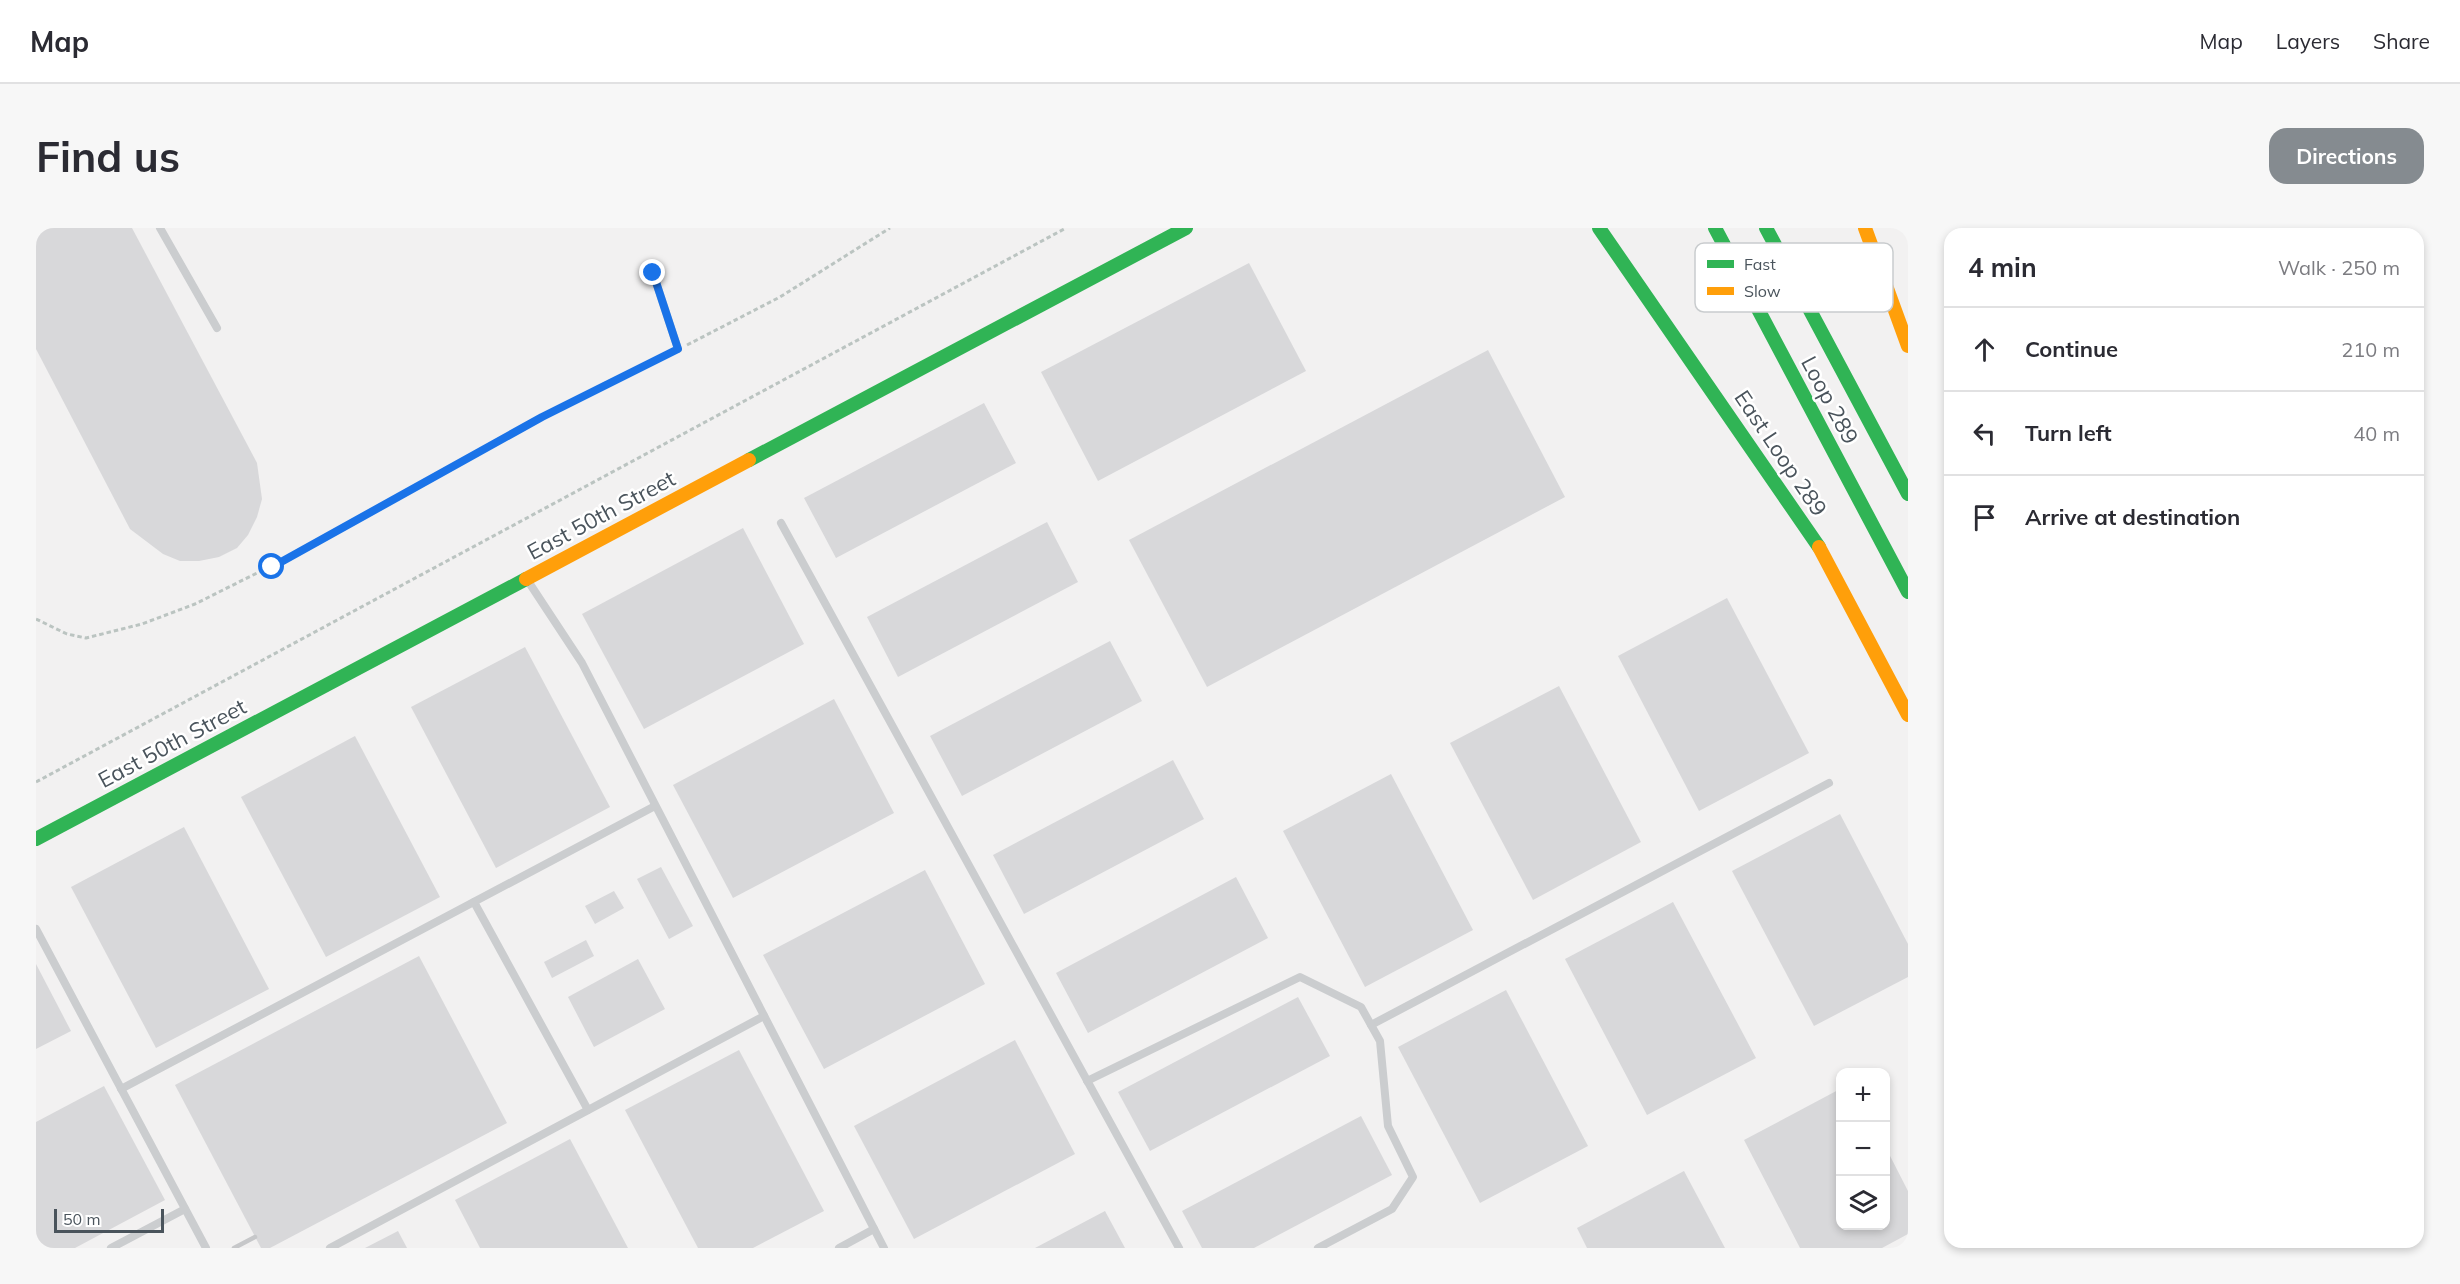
<!DOCTYPE html>
<html lang="en">
<head>
<meta charset="utf-8">
<style>
  :root { --surface:#fff; --page:#f7f7f7; --text:#2b2b33; --muted:#7c7c81; --line:#e1e1e2; --accent:#858b90 }
  body { margin:0; font-family:Mulish,sans-serif; background:var(--page); color:var(--text) }
  .controls { position:absolute; right:18px; bottom:18px; display:grid; overflow:hidden; border-radius:12px; box-shadow:0 3px 9px #0003 }
  .controls button { width:54px; height:54px; display:grid; place-items:center; padding:0; border:0; border-bottom:2px solid var(--line); background:var(--surface); color:var(--text); font:30px sans-serif }
  .scale { position:absolute; left:18px; bottom:15px; width:110px; box-sizing:border-box; padding-left:6px; border:3px solid #4a545c; border-top:0; font-size:16px; line-height:21px; white-space:nowrap; color:#4a545c; -webkit-text-stroke:4px #fff; paint-order:stroke }
  .stop { position:absolute; width:18px; height:18px; margin:-14px; border:4px solid #1a73e8; border-radius:50%; background:#fff }
  .stop.end { background:#1a73e8; border-color:#fff; box-shadow:0 2px 6px #0008 }
  .list { margin:0; padding:0; list-style:none }
  h2 { display:flex; justify-content:space-between; align-items:center; height:78px; margin:0; padding:0 24px; font-size:26px }
  h2 small { font-size:20px; font-weight:400; color:var(--muted) }
  .list li { display:grid; grid-template-columns:39px 1fr auto; gap:18px; align-items:center; box-sizing:border-box; height:84px; padding:0 24px; border-top:2px solid var(--line) }
  .list b { display:block; font-size:22px; white-space:nowrap }
  .list em { font-size:20px; font-style:normal; color:var(--muted) }
  .icon { flex:none; width:33px; height:33px; fill:none; stroke:currentColor; stroke-width:2; stroke-linecap:round; stroke-linejoin:round }
  .map { position:relative; flex:none; width:1872px; height:1020px; overflow:hidden; border-radius:18px }
  header { display:flex; align-items:center; gap:36px; box-sizing:border-box; height:84px; padding:0 30px; background:var(--surface); border-bottom:2px solid var(--line) }
  header strong { font-size:28px }
  nav { display:flex; gap:33px; margin-inline-start:auto; font-size:21px }
  .intro { display:flex; align-items:center; justify-content:space-between; box-sizing:border-box; height:144px; padding:0 36px }
  h1 { margin:0; font-size:42px }
  .button { padding:15px 27px; border-radius:18px; background:var(--accent); color:#fff; font-size:21px; font-weight:700 }
  main { display:flex; gap:36px; padding:0 36px }
  aside { flex:1; background:var(--surface); border-radius:18px; box-shadow:0 3px 9px #0003 }
  .map>svg:first-child { display:block }
  .building { fill:#d8d8da }
  .lines { fill:none; stroke-linecap:round; stroke-linejoin:round }
  .path { stroke:#bbc4c1; stroke-width:3; stroke-dasharray:4.5 3; stroke-linecap:butt }
  .lane { stroke:#cbcdcf; stroke-width:8 }
  .fast { stroke:#30b455; stroke-width:14 }
  .slow { stroke:#ff9f0a; stroke-width:14 }
  .rail { stroke:#c6c7c9; stroke-width:4.5 }
  .route { stroke:#1a73e8; stroke-width:8 }
  .labels { text-anchor:middle; stroke-width:5; stroke-linejoin:round; paint-order:stroke }
  .street-label { font-size:22px; fill:#4a545c; stroke:#fff }
  .key { fill:#fff; stroke:#c9ccce; stroke-width:1.5 }
  .key-label { font-size:16px; fill:#4a545c }
</style>
</head>
<body>
<header>
<strong>Map</strong>
<nav><a>Map</a><a>Layers</a><a>Share</a></nav>
</header>
<div class="intro"><h1>Find us</h1><a class="button">Directions</a></div>
<main>
<div class="map">
<svg width="1872" height="1020" viewBox="0 0 1872 1020">
  <rect width="100%" height="100%" fill="#f2f1f1"/>
  <g class="building">
    <path d="M0,0h96l125,235 5,36 -5,18 -9,18 -11,13 -18,9 -20,4h-19l-17,-7 -33,-25 -94,-180z"/>
    <path d="M1213,35l57,108 -208,110 -57,-109z"/>
    <path d="M1452,122l77,147 -358,190 -78,-147z"/>
    <path d="M948,175l32,60 -180,95 -32,-60z"/>
    <path d="M1011,294l31,60 -180,95 -31,-60z"/>
    <path d="M707,300l61,116 -160,85 -62,-115z"/>
    <path d="M1691,370l82,155 -110,58 -81,-155z"/>
    <path d="M1074,413l32,60 -180,95 -32,-60z"/>
    <path d="M489,419l85,160 -114,61 -85,-161z"/>
    <path d="M1523,458l82,156 -108,58 -83,-157z"/>
    <path d="M798,471l60,114 -161,85 -60,-113z"/>
    <path d="M319,508l85,161 -114,60 -85,-160z"/>
    <path d="M1137,532l31,59 -180,95 -31,-59z"/>
    <path d="M1355,546l82,156 -108,57 -82,-156z"/>
    <path d="M1804,586l68,130v33l-94,49 -82,-155z"/>
    <path d="M148,599l85,162 -113,59 -85,-161z"/>
    <path d="M625,639l32,59 -24,13 -32,-60z"/>
    <path d="M889,642l60,114 -161,85 -61,-114z"/>
    <path d="M1200,649l32,61 -180,95 -32,-60z"/>
    <path d="M578,663l10,17 -29,16 -10,-18z"/>
    <path d="M1637,674l83,156 -109,57 -82,-156z"/>
    <path d="M550,712l8,16 -42,22 -8,-16z"/>
    <path d="M383,728l88,167 -237,125h-9l-86,-163z"/>
    <path d="M602,731l27,50 -71,38 -26,-50z"/>
    <path d="M0,736l35,67 -35,18z"/>
    <path d="M1470,762l82,156 -108,57 -82,-156z"/>
    <path d="M1262,769l32,59 -180,95 -32,-59z"/>
    <path d="M979,812l60,114 -161,85 -60,-113z"/>
    <path d="M703,822l85,161 -71,37h-55l-73,-138z"/>
    <path d="M68,858l61,114 -90,48h-39v-126z"/>
    <path d="M1804,861v137h46v-78l22,43v43l-26,14h-82l-56,-108z"/>
    <path d="M1325,888l31,59 -138,73h-52l-20,-37z"/>
    <path d="M534,911l58,109h-148l-25,-48z"/>
    <path d="M1648,943l41,77h-138l-10,-20z"/>
    <path d="M1069,983l20,37h-90z"/>
    <path d="M362,1003l9,17h-42z"/>
  </g>
  <g class="lines">
    <g class="path">
      <path d="M651,117l93,-48 110,-69"/>
      <path d="M0,391l31,15 19,4 56,-14 53,-20 76,-38 334,-183 63,-29"/>
      <path d="M0,554l1030,-554"/>
    </g>
    <g class="lane">
      <path d="M124,0l57,100"/>
      <path d="M617,45l25,76"/>
      <path d="M745,295l398,725"/>
      <path d="M492,353l54,82 302,585"/>
      <path d="M438,674l114,208"/>
      <path d="M0,701l170,319"/>
      <path d="M1335,797l458,-242"/>
      <path d="M1051,853l213,-104 61,30 19,34 8,85 25,51 -21,32 -74,39"/>
      <path d="M85,861l534,-283"/>
      <path d="M75,1020l74,-39"/>
      <path d="M294,1020l434,-232"/>
      <path d="M803,1020l35,-19"/>
    </g>
    <g class="fast">
      <path d="M1563,0l220,319"/>
      <path d="M1679,0l193,364"/>
      <path d="M1730,0l142,266"/>
      <path d="M713,232l437,-232"/>
      <path d="M0,611l490,-260"/>
    </g>
    <g class="slow">
      <path d="M1829,0l43,118"/>
      <path d="M1783,319l89,168"/>
      <path d="M490,351l223,-119"/>
    </g>
    <path class="rail" d="M198,1020l21,-11"/>
  </g>
  <g class="lines">
    <path class="route" d="M236,339l270,-150 136,-68 -25,-76"/>
  </g>
  <g class="labels">
    <g class="street-label">
      <text transform="translate(1794 172) rotate(62)" y="8">Loop 289</text>
      <text transform="translate(1745 225) rotate(56)" y="8">East Loop 289</text>
      <text transform="translate(565 287) rotate(-28)" y="8">East 50th Street</text>
      <text transform="translate(136 515) rotate(-28)" y="8">East 50th Street</text>
    </g>
  </g>
  <rect x="1659" y="15" width="198" height="69" rx="9" class="key"/>
  <rect x="1671" y="32" width="27" height="8" fill="#30b455"/>
  <rect x="1671" y="59" width="27" height="8" fill="#ff9f0a"/>
  <g class="key-label">
    <text x="1708" y="42">Fast</text>
    <text x="1708" y="69">Slow</text>
  </g>
</svg>
<div class="controls">
<button>+</button>
<button>−</button>
<button><svg class="icon" aria-label="layers" viewBox="0 0 24 24"><path d="M12 4l9 5-9 5-9-5zM3 14l9 5 9-5"/></svg></button>
</div>
<div class="scale">50 m</div>
<div class="stop" style="left:236px;top:339px"></div>
<div class="stop end" style="left:617px;top:45px"></div>
</div>
<aside>
<h2>4 min<small>Walk · 250 m</small></h2>
<ul class="list">
<li><svg class="icon" aria-label="ahead" viewBox="0 0 24 24"><path d="M12 20V5M6 11l6-6 6 6"/></svg><div><b>Continue</b></div><em>210 m</em></li>
<li><svg class="icon" aria-label="left" viewBox="0 0 24 24"><path d="M17 20v-9H6M10 6l-5 5 5 5"/></svg><div><b>Turn left</b></div><em>40 m</em></li>
<li><svg class="icon" aria-label="arrive" viewBox="0 0 24 24"><path d="M6 21V4h12l-3 4 3 4H6"/></svg><div><b>Arrive at destination</b></div></li>
</ul>
</aside>
</main>
</body>
</html>
